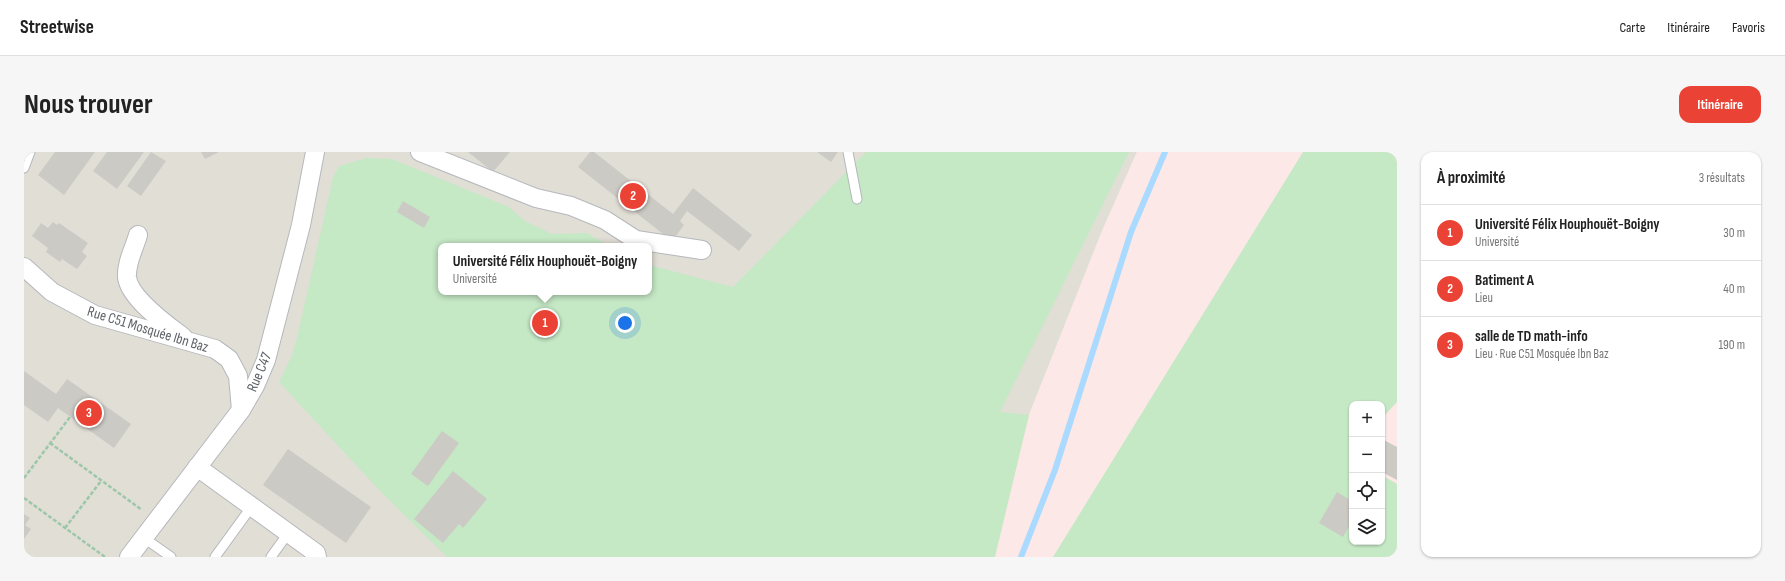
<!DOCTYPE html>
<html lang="fr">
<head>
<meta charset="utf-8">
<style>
  :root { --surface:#fff; --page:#f6f6f6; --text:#222; --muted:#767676; --line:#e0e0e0; --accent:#ea4335 }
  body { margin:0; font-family:"Sofia Sans Condensed",sans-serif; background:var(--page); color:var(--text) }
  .controls { position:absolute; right:12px; bottom:12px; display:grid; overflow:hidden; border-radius:8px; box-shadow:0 1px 3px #0004 }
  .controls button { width:36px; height:36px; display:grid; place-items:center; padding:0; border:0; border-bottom:1px solid var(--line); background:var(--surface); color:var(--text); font:20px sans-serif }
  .you { position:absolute; left:601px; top:171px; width:14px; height:14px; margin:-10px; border:3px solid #fff; border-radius:50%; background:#1a73e8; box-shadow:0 0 0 6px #1a73e833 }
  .badge { display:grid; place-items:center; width:26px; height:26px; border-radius:50%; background:var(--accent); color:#fff; font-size:13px; font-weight:700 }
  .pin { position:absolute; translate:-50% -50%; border:2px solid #fff; box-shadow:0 1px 4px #0006 }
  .popup { position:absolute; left:414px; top:91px; width:214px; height:52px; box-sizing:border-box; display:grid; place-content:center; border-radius:8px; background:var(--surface); filter:drop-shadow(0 1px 3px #0005); font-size:13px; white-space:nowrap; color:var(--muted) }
  .popup b { font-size:15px; color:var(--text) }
  .popup::after { content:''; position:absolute; left:50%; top:100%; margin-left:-8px; border:8px solid transparent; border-top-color:var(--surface) }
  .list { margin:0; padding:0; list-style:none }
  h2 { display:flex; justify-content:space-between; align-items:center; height:52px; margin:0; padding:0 16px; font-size:17px }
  h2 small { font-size:13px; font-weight:400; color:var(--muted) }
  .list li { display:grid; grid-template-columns:26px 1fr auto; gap:12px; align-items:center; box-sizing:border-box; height:56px; padding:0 16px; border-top:1px solid var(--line) }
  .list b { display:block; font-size:15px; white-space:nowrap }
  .list p { margin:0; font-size:13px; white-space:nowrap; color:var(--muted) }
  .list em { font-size:13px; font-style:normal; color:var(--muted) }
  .icon { flex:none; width:22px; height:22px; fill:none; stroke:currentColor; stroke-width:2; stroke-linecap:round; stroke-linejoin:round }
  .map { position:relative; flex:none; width:1373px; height:405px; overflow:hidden; border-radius:12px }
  header { display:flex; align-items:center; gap:24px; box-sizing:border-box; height:56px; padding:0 20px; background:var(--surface); border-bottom:1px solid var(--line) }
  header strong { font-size:19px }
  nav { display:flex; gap:22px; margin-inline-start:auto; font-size:14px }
  .intro { display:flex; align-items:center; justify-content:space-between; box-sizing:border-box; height:96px; padding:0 24px }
  h1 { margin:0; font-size:28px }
  .button { padding:10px 18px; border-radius:12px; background:var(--accent); color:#fff; font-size:14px; font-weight:700 }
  main { display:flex; gap:24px; padding:0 24px }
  aside { flex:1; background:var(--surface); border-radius:12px; box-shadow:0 1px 3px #0004 }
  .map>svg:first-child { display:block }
  .education { fill:#e1ded6; fill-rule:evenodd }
  .medical { fill:#fce8e6; fill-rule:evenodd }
  .green { fill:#c5e8c5 }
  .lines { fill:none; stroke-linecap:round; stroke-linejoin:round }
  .stream { stroke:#aadaff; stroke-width:6 }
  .building { fill:#cccac5 }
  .service-casing { stroke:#b5b8bc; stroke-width:11 }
  .minor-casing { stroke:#b5b8bc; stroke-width:20 }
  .path { stroke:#9cc7a9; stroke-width:2.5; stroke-dasharray:4 2; stroke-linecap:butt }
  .service { stroke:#fff; stroke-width:9 }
  .minor { stroke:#fff; stroke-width:18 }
  .labels { text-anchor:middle; stroke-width:3; stroke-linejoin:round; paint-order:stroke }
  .street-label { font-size:15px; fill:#5f6368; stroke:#fff }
</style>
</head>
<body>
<header>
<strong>Streetwise</strong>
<nav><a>Carte</a><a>Itinéraire</a><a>Favoris</a></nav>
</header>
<div class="intro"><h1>Nous trouver</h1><a class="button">Itinéraire</a></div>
<main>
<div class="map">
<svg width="1373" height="405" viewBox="0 0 1373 405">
  <rect width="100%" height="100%" fill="#f1efe8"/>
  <path class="education" d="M0,0h1113l-35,79 -73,184 -48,142h-957zM417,94h208v46h-208z"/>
  <path class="medical" d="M1113,0h260v405h-416l48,-142 73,-184zM1328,252h30v138h-30z"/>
  <g class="green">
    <path d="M842,0h263l-129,260 29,3 -34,142h-548l-67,-66 -101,-109 13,-27 5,-17 36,-161 6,-11 28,-8 25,1 117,48 16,14 27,13 35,-1 22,13h-168v46h208v-27l84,22z"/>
    <path d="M1279,0h94v250l-15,16v-14h-30v49l-2,3 2,1v85h30v-67l15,9v73h-344z"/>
  </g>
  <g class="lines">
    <path class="stream" d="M997,405l34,-87 76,-238 34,-80"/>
  </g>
  <g class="building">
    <path d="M31,0h40l-31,43 -26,-20z"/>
    <path d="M83,0h37l-27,37 -24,-18z"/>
    <path d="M127,0l15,9 -25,35 -14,-10z"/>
    <path d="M177,0h18l-14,7z"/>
    <path d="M444,0h42l-17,20z"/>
    <path d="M566,0h4l79,62 20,-26 59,47 -13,16 -52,-40 -7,10 4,4 -12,16 -94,-74z"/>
    <path d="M793,0h21l-7,10z"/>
    <path d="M379,49l27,16 -6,11 -27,-16z"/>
    <path d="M29,70l4,3 2,-2 29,20 -6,9 5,4 -10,13 -15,-10 -2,3 -14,-10 2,-4 -16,-12 9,-13 7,5z"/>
    <path d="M0,219l32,23 11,-15 64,45 -17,24 -56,-40 -10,14 -24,-17z"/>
    <path d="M418,279l17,12 -31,43 -17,-12z"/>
    <path d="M1358,287l15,8v33l-15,-8z"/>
    <path d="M264,297l83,58 -25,36 -83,-58z"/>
    <path d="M429,319l34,28 -24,29 -4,-4 -16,19 -29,-24z"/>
    <path d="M1313,340l15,9v20l-9,16 -24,-14z"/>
    <path d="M0,362l6,4 -5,7 6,4 -7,10z"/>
  </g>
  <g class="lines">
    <g class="service-casing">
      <g id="service">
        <path d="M824,0l9,47"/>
        <path d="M0,16l6,-16"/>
        <path d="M120,386l27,19"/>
        <path d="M191,405l37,-51"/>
        <path d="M247,405l18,-25"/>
      </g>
    </g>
    <g class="minor-casing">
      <g id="minor">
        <path d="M396,0l116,46 35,8 34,14 31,20 66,10"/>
        <path d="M114,83c-4,14 -12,28 -11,42 2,21 40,48 56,60"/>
        <path d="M0,115l28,25 43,23 120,34 14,10 9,17 3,34"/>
        <path d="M173,315l119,86 1,4"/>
        <path d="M105,405l112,-147 14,-24 11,-26 35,-135 14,-73"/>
      </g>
    </g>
    <g class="path">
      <path d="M26,291l92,67"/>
      <path d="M0,326l46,-61"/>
      <path d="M0,346l81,59"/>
      <path d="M41,376l36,-47"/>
    </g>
    <use href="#service" class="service"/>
    <use href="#minor" class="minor"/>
  </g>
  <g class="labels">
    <g class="street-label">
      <text transform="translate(124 177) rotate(17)" y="5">Rue C51 Mosquée Ibn Baz</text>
      <text transform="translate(235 220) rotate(-67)" y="5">Rue C47</text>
    </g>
  </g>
</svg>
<div class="controls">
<button>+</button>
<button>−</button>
<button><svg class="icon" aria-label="locate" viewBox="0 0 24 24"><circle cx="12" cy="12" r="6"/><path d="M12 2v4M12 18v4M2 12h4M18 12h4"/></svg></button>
<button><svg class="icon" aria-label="layers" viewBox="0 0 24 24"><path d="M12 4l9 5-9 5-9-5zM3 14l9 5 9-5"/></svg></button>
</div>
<div class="you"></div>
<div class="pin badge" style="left:521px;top:171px">1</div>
<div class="popup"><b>Université Félix Houphouët-Boigny</b>Université</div>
<div class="pin badge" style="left:609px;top:44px">2</div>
<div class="pin badge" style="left:65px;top:261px">3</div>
</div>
<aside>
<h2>À proximité<small>3 résultats</small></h2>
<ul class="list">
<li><span class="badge">1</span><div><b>Université Félix Houphouët-Boigny</b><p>Université</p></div><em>30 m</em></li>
<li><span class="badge">2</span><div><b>Batiment A</b><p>Lieu</p></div><em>40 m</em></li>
<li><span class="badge">3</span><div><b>salle de TD math-info</b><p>Lieu · Rue C51 Mosquée Ibn Baz</p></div><em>190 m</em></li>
</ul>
</aside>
</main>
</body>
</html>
